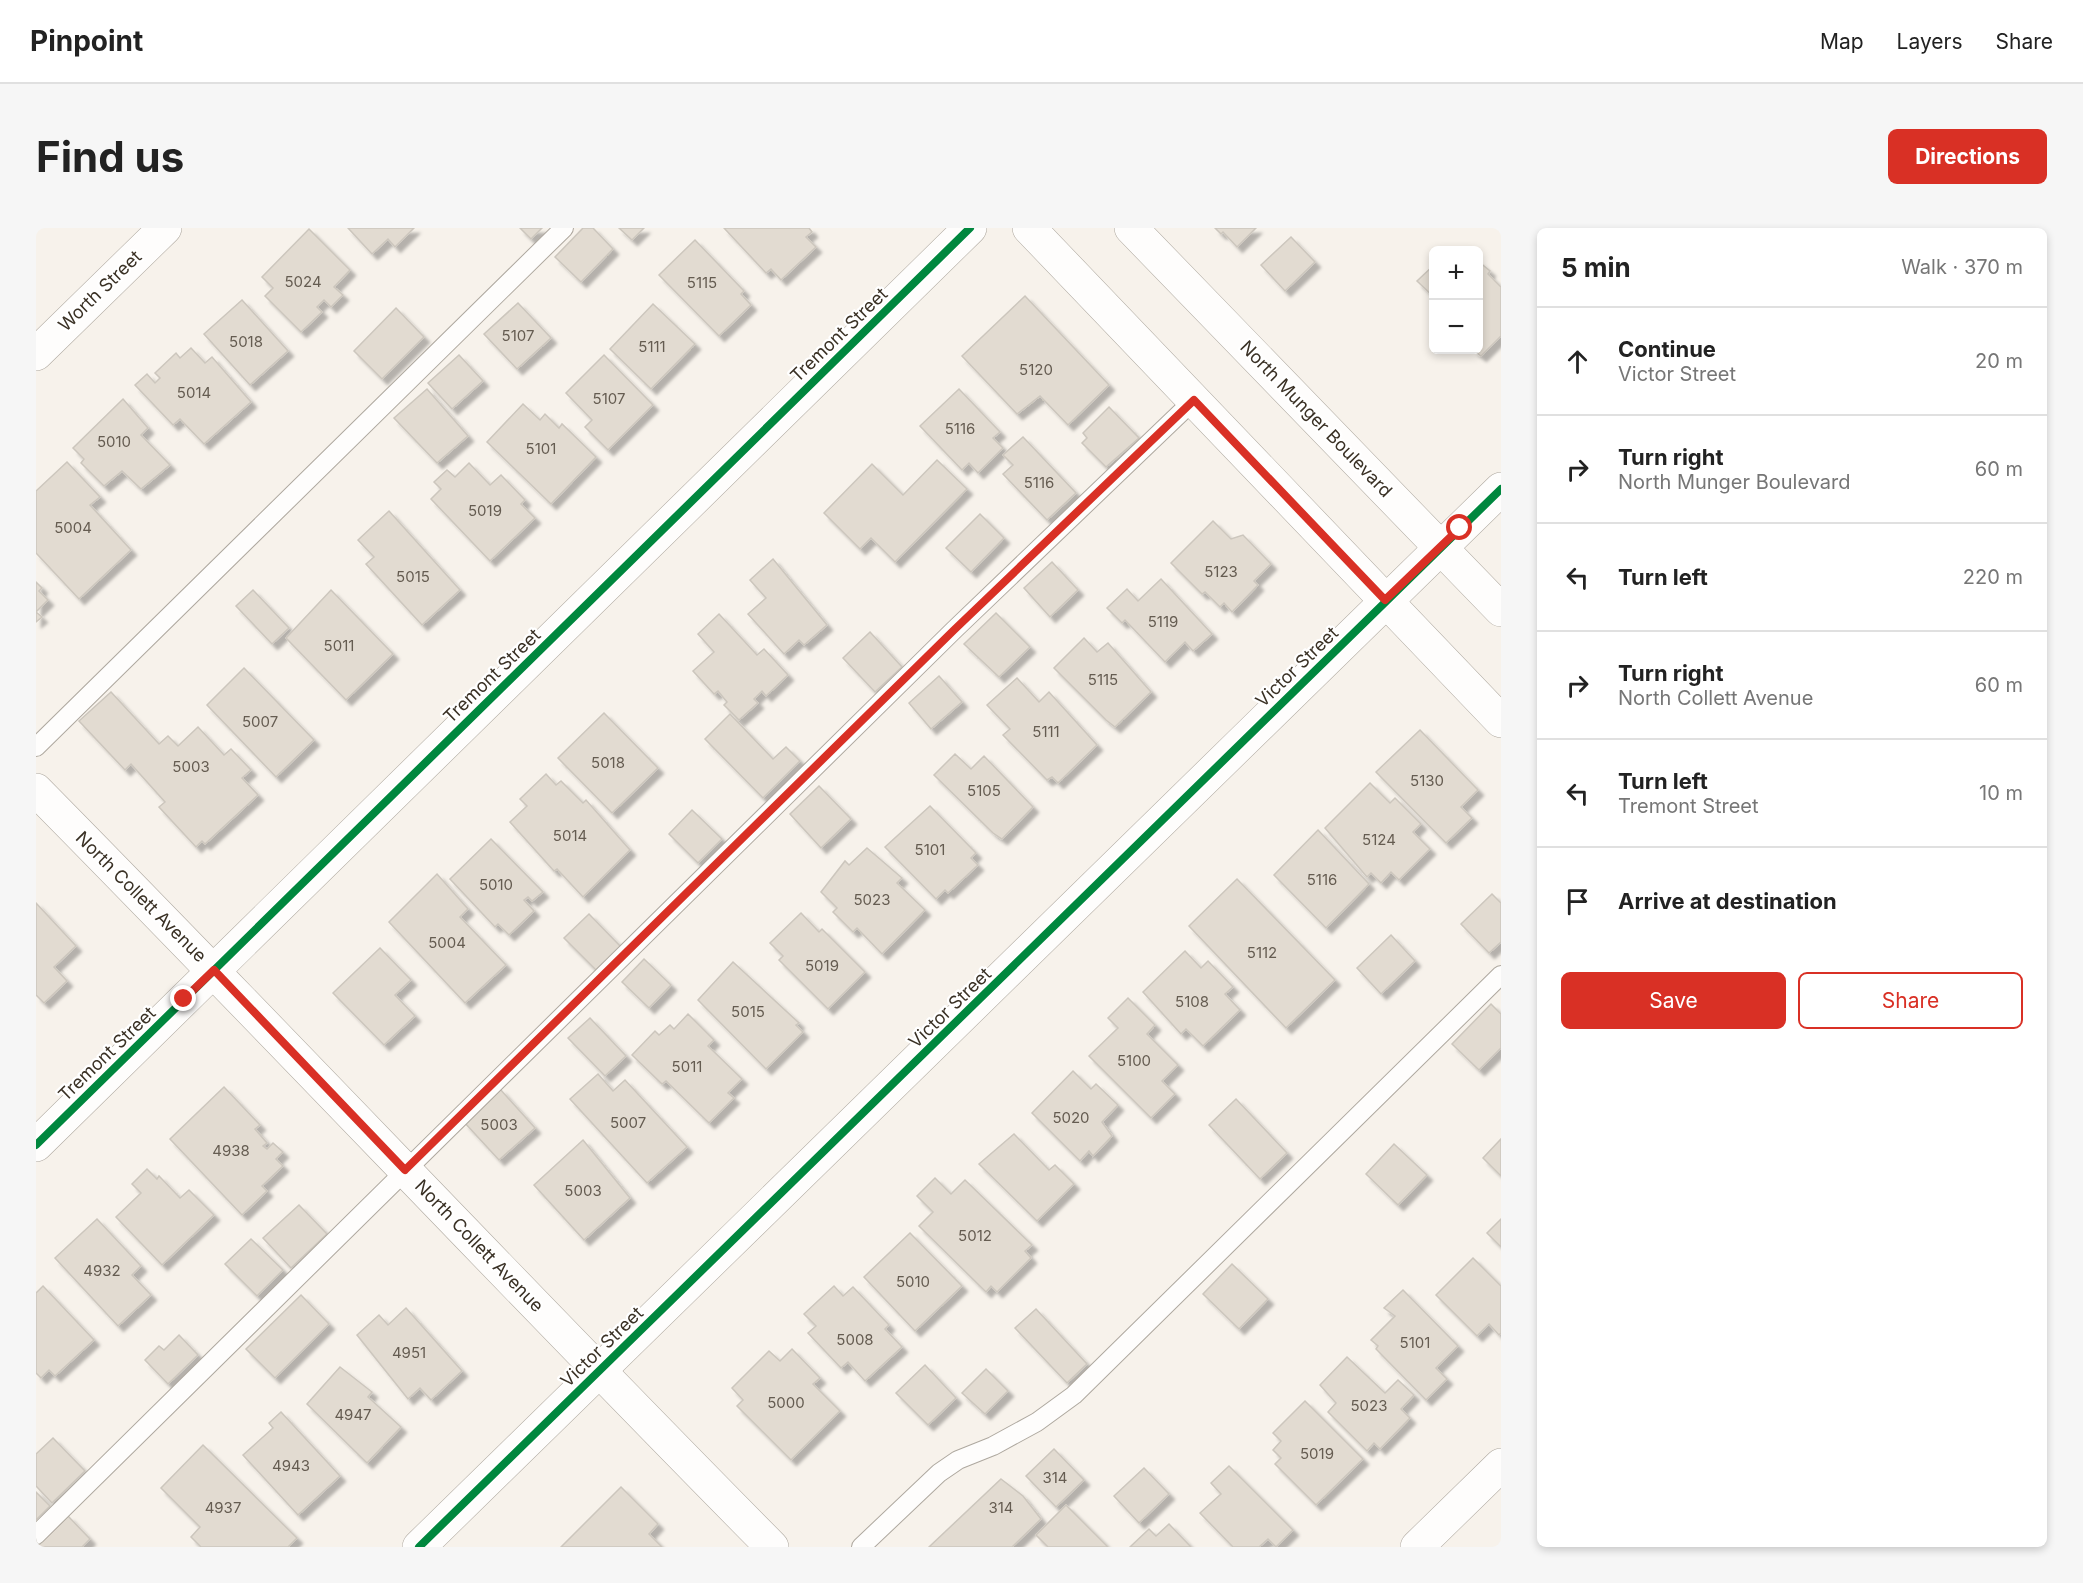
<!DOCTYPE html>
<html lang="en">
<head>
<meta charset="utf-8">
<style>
  :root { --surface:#fff; --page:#f6f6f6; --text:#222; --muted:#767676; --line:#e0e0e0; --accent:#d93025 }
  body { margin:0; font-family:Inter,sans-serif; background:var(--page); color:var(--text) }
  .controls { position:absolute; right:18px; top:18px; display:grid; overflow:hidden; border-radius:9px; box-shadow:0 3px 9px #0003 }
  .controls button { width:54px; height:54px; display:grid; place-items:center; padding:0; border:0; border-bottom:2px solid var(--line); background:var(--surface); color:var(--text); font:30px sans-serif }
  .stop { position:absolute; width:18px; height:18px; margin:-14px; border:4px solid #d93025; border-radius:50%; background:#fff }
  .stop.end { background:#d93025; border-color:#fff; box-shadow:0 2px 6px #0008 }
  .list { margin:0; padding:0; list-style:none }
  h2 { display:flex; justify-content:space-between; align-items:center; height:78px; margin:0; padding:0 24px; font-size:26px }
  h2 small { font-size:20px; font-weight:400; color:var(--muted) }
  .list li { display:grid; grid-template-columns:39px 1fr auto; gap:18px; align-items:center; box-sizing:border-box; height:108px; padding:0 24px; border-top:2px solid var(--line) }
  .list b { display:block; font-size:22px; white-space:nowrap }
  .list p { margin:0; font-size:20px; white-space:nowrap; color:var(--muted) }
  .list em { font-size:20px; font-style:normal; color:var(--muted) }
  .actions { display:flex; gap:12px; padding:18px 24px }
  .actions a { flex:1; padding:14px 0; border:2px solid var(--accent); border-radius:9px; text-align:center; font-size:21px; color:var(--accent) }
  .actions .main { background:var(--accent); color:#fff }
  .icon { flex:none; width:33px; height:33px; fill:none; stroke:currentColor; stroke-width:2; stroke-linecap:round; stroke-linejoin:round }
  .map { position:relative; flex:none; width:1465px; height:1319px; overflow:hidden; border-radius:9px }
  header { display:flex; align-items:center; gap:36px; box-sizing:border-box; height:84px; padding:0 30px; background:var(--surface); border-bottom:2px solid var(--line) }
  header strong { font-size:28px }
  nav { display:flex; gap:33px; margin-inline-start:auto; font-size:21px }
  .intro { display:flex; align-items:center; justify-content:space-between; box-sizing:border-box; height:144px; padding:0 36px }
  h1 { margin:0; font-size:42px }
  .button { padding:15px 27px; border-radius:9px; background:var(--accent); color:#fff; font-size:21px; font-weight:700 }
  main { display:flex; gap:36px; padding:0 36px }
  aside { flex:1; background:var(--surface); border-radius:9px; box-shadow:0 3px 9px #0003 }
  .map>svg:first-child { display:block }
  .building { fill:#e2dbd1; stroke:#ccc6bd; stroke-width:1.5; filter:url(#shadow) }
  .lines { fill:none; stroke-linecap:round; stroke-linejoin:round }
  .lane-casing { stroke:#aea89f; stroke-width:20 }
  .street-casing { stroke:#aea89f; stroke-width:34 }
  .secondary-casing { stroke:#aea89f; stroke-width:34 }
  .lane { stroke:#fefdfc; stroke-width:18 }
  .street { stroke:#fefdfc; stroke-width:33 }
  .secondary { stroke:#fefdfc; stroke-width:33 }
  .cycleway-casing { stroke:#fff; stroke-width:11 }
  .cycleway { stroke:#00873e; stroke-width:8 }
  .route { stroke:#d93025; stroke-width:8 }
  .labels { text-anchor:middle; stroke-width:4.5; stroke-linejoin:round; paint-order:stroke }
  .number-label { font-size:15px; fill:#655c51 }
  .street-label { font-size:18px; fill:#3a3125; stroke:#fff }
</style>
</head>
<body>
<header>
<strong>Pinpoint</strong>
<nav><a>Map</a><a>Layers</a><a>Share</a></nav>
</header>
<div class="intro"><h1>Find us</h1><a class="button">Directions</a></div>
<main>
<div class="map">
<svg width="1465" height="1319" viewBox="0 0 1465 1319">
  <defs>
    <filter id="shadow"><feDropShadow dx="5.5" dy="5.5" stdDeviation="1.5" flood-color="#0004"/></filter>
  </defs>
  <rect width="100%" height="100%" fill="#f7f2eb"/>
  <g class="building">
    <path d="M312,0h66l-19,19 -7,-8 -16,15z"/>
    <path d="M484,0h22l-11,11z"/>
    <path d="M547,0h10l20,21 -32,33 -26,-25z"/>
    <path d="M583,0h25l-12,12z"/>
    <path d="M688,0h85l3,4 -6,5 10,10 -35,33 -10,-11 -5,4z"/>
    <path d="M1179,0h41l-19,19 -14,-15 -2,2z"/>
    <path d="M273,1l41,41 -16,17 9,8 -12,12 -7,-7 -7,7 5,5 -21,20 -36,-36 8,-8 -11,-11z"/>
    <path d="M1255,9l24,25 -30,29 -24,-26z"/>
    <path d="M659,12l49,51 -3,3 10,11 -32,31 -60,-61z"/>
    <path d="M1442,33l12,10 -2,3 13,13v49l-20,20 -8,-6h5z"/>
    <path d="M1398,37v32l-17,-16z"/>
    <path d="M989,68l84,89 -41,40 -28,-29 -23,18 -55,-58z"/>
    <path d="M206,72l46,51 -38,34 -46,-51z"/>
    <path d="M482,75l33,35 -34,31 -33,-35z"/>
    <path d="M617,76l42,40 -44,45 -41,-40z"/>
    <path d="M360,80l28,29 -42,42 -28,-28z"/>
    <path d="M155,120l14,15 7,-6 39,45 -47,42 -24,-25 -7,6 -38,-40 12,-11 8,9 5,-5 -5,-5 21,-20 4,5z"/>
    <path d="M423,127l24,26 -31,28 -24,-26z"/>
    <path d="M568,127l49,50 -45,45 -23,-23 7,-7 -26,-27z"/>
    <path d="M391,161l41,47 -31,27 -43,-45z"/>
    <path d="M923,161l41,43 -7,6 10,10 -25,25 -9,-10 -7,7 -42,-44z"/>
    <path d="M87,171l25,29 -7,7 29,30 -29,24 -19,-18 -18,15 -23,-23 3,-4 -11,-11z"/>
    <path d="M487,176l17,16 5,-6 14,14 3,-4 34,33 -45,47 -64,-62z"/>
    <path d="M1073,179l30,31 -33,29 -24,-24 5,-5 -4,-5z"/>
    <path d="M987,209l53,56 -29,27 -44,-46 10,-9 -10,-10z"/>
    <path d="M901,232l30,29 -72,73 -24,-24 -11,11 -36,-36 48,-49 31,31z"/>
    <path d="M31,234l33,35 -10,8 41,45 -52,49 -43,-46v-62z"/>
    <path d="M433,235l21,22 11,-10 24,25 -4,4 14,14 -45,43 -59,-62 10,-10 -7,-7 13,-12 8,7z"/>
    <path d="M353,283l71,79 -38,35 -56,-61 8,-7 -16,-17z"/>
    <path d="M944,286l24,24 -33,34 -25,-24z"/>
    <path d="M1177,293l18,18 12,-4 28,29 -17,17 4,4 -26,27 -8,-9 -4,4 -15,-15 -3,2 -31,-31z"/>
    <path d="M737,331l54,66 -23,20 -5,-5 -15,14 -36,-40 18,-16 -16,-18z"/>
    <path d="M1016,334l26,28 -28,27 -26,-29z"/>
    <path d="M1125,351l51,55 -19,17 -8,-9 -20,20 -40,-42 -3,3 -15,-15 20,-19 11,12z"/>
    <path d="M0,354l6,6 -3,3 9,9 -12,12 6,5 -6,5z"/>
    <path d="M217,362l36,38 -17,16 -36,-38z"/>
    <path d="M295,362l62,64 -47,46 -60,-62z"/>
    <path d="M960,385l34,34 -31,30 -35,-33z"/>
    <path d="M683,386l38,41 7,-6 24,26 -22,21 -4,-5 -8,8 4,4 -19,17 -15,-15 3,-3 -9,-11 -4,3 -21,-23 21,-19 -16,-18z"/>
    <path d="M834,404l32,35 -27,25 -32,-34z"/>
    <path d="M1048,410l13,14 11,-9 43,49 -36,35 -9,-7 -52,-52z"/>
    <path d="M208,440l70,72 -38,37 -69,-72z"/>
    <path d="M903,448l23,26 -31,27 -22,-26z"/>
    <path d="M981,450l22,24 10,-10 48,53 -39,38 -6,-6 -5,3 -44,-45 7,-6 -23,-24z"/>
    <path d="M75,464l48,52 9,-8 10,10 20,-19 26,28 7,-6 20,21 -9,8 16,17 -53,49 -3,-3 -6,6 -37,-40 6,-5 -34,-38 -6,6 -46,-49z"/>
    <path d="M568,485l54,55 -46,45 -54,-55z"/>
    <path d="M694,486l43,45 13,-12 14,14 -37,37 -58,-59z"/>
    <path d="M1384,502l58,60 -17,17 11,11 -26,25 -70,-71z"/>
    <path d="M919,526l16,15 13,-13 49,51 -31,32 -9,-6 -59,-58z"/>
    <path d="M510,546l10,11 5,-4 22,22 3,-3 44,50 -47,47 -26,-28 -3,2 -44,-49 17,-16 -7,-7z"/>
    <path d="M1334,555l20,20 5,-5 26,26 -8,8 17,17 -31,31 -8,-8 -10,11 -10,-10 -4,4 -42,-49z"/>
    <path d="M783,558l32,33 -30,29 -31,-34z"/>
    <path d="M894,578l46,47 -5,5 7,7 -30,28 -3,-3 -9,9 -51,-52z"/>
    <path d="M656,582l30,29 -24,24 -29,-29z"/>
    <path d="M1282,602l51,54 -43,44 -52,-53z"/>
    <path d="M455,611l52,53 -11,9 -4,-4 -4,3 10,11 -25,24 -11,-11 -3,3 -45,-48z"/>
    <path d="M831,620l35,30 -5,5 28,27 -43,44 -25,-26 -4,4 -20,-20 4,-4 -16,-16 24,-31 4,4z"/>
    <path d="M401,646l31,35 -8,8 46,48 -41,38 -76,-81z"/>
    <path d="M1201,651l98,101 -49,48 -97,-102z"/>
    <path d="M1456,666l9,9v39l-12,11 -28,-29z"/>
    <path d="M0,675l40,43 -22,21 13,14 -23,22 -8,-8z"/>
    <path d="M765,685l18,19 3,-3 43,43 -37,37 -49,-49 4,-4 -13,-13z"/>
    <path d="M553,686l32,33 -25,23 -32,-32z"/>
    <path d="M1355,707l24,26 -34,33 -24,-26z"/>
    <path d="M344,720l31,32 -16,15 20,21 -31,29 -51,-52z"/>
    <path d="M1149,723l16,17 7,-7 25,26 -8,7 15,16 -37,36 -17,-17 -5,5 -38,-42z"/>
    <path d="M608,731l27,26 -22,23 -27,-26z"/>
    <path d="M697,734l66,61 -3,2 7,7 -37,37 -68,-69z"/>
    <path d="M1092,770l27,27 -8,9 31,31 -16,16 13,13 -24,24 -62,-62 29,-28 -10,-10z"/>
    <path d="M1455,776l10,10v34l-22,22 -27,-26z"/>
    <path d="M652,786l26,26 -6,6 34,33 -14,14 6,5 -25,25 -43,-42 -4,3 -30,-29 23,-24 4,4 11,-10 4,4z"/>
    <path d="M554,790l36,38 -21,20 -37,-38z"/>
    <path d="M1037,843l18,18 5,-5 22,21 -16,17 10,14 -19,20 -4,-5 -9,10 -48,-48z"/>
    <path d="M562,846l15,17 12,-11 62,67 -40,36 -77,-84z"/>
    <path d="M188,859l36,38 -5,4 12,14 -4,3 4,3 6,-6 10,9 -7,7 7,7 -21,20 5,5 -25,24 -72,-76z"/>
    <path d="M464,861l35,39 -36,32 -35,-38z"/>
    <path d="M1200,871l51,54 -27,26 -51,-54z"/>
    <path d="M978,906l35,36 6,-5 19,19 -37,37 -58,-57z"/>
    <path d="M1465,911v37l-18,-18z"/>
    <path d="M547,912l47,58 -46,42 -50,-55z"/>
    <path d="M1358,916l33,31 -29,30 -32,-31z"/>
    <path d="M111,941l10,10 2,-3 21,22 9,-8 25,25 -52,50 -46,-48 25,-24 -9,-9z"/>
    <path d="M899,950l16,16 14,-14 67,65 -7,6 6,7 -34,34 -6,-6 -5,6 -67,-66 14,-14 -16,-16z"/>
    <path d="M263,977l28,29 -36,34 -28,-30z"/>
    <path d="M61,991l44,47 -9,9 19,20 -33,31 -63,-68z"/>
    <path d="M1465,991v28l-14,-14z"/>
    <path d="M874,1005l52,53 -47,45 -51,-54z"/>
    <path d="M215,1011l32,31 -26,26 -32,-32z"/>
    <path d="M1437,1030l28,28v47l-2,2 -10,-11 -12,12 -41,-41z"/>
    <path d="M1196,1036l36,35 -29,30 -36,-35z"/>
    <path d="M7,1058l51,54 -39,36 -6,-6 -8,8 -5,-5v-80z"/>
    <path d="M798,1058l9,10 10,-9 36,38 -4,4 17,18 -37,34 -17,-19 -7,6 -33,-35 8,-7 -12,-12z"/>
    <path d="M1367,1062l55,56 -22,22 11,11 -21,21 -50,-51 2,-3 -7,-6 24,-24 -11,-8z"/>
    <path d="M265,1067l28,29 -54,54 -29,-29z"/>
    <path d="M370,1080l56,63 -31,29 -11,-12 -12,11 -51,-64 22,-20 9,10z"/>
    <path d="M1000,1081l51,55 -20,19 -52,-55z"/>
    <path d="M143,1107l19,20 -30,29 -23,-24 14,-14 5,4z"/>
    <path d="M756,1121l28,29 -7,6 27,27 -49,49 -54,-54 6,-6 -11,-12 37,-37 11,10z"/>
    <path d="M1311,1129l38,36 13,-13 16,15 -13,14 9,9 -30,31 -6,-6 -7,8 -39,-39 8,-9 -16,-18z"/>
    <path d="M889,1137l31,33 -28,27 -32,-32z"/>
    <path d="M304,1139l32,25 -4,5 33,30 -34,36 -60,-59z"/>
    <path d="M950,1141l22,22 -23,23 -23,-21z"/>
    <path d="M1269,1173l58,58 -47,46 -41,-41 6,-6 -8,-8 8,-9 -8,-8z"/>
    <path d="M245,1184l59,64 -42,39 -55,-60 30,-27 -4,-5z"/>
    <path d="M17,1210l32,33 -33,32 -16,-17v-32z"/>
    <path d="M167,1217l94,93 -9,9h-87l-10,-10 9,-10 -39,-39z"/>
    <path d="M1018,1221l30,31 -28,27 -30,-31z"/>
    <path d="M1193,1238l64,64 -17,17 -8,-8 -9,8h-26l-33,-34 21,-19 -10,-11z"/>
    <path d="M1108,1240l25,26 -30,29 -25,-27z"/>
    <path d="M965,1251l22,17 18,23 -29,28h-83z"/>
    <path d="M585,1259l37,37 -9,10 13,13h-101z"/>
    <path d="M0,1264l14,14 -14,14z"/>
    <path d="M1030,1277l42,42h-60l-12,-12z"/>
    <path d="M32,1288l22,23 -8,8h-45z"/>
    <path d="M1133,1296l22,23h-61l19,-18 7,7z"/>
  </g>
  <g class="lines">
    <g class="lane-casing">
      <g id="lane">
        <path d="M0,519l528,-519"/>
        <path d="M0,1307l918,-905 240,-230"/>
        <path d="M825,1319l78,-74 19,-13 35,-14 44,-24 37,-27 427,-420"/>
      </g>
    </g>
    <g class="street-casing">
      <g id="street">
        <path d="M0,126l129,-126"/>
        <path d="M0,562c247,250 488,507 736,757"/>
        <path d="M0,917l934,-917"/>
        <path d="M383,1319l1082,-1058"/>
        <path d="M1381,1319l84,-82"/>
      </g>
    </g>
    <g class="secondary-casing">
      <g id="secondary">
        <path d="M993,0l472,493"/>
        <path d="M1095,0l370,382"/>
      </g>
    </g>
    <use href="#lane" class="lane"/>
    <use href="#street" class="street"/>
    <use href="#secondary" class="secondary"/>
    <g class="cycleway-casing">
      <g id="cycleway">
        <path d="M0,917l934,-917"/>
        <path d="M383,1319l1082,-1058"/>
      </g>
    </g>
    <use href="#cycleway" class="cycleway"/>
  </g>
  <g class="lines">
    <path class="route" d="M148,771l30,-29 191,200 549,-540 240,-230 191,200 75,-72"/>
  </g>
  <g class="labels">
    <g class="number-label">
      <text x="267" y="59">5024</text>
      <text x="666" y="60">5115</text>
      <text x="482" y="113">5107</text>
      <text x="210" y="119">5018</text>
      <text x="616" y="124">5111</text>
      <text x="1000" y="147">5120</text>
      <text x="158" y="170">5014</text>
      <text x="573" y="176">5107</text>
      <text x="924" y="206">5116</text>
      <text x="78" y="219">5010</text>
      <text x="505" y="226">5101</text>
      <text x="1003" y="260">5116</text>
      <text x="449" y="288">5019</text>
      <text x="37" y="305">5004</text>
      <text x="1185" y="349">5123</text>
      <text x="377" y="354">5015</text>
      <text x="1127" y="399">5119</text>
      <text x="303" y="423">5011</text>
      <text x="1067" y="457">5115</text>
      <text x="224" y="499">5007</text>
      <text x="1010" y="509">5111</text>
      <text x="572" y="540">5018</text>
      <text x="155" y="544">5003</text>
      <text x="1391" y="558">5130</text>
      <text x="948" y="568">5105</text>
      <text x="534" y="613">5014</text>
      <text x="1343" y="617">5124</text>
      <text x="894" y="627">5101</text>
      <text x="1286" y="657">5116</text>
      <text x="460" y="662">5010</text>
      <text x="836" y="677">5023</text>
      <text x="411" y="720">5004</text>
      <text x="1226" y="730">5112</text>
      <text x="786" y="743">5019</text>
      <text x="1156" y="779">5108</text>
      <text x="712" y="789">5015</text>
      <text x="1098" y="838">5100</text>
      <text x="651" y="844">5011</text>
      <text x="1035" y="895">5020</text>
      <text x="592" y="900">5007</text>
      <text x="463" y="902">5003</text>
      <text x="195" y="928">4938</text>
      <text x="547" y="968">5003</text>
      <text x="939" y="1013">5012</text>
      <text x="66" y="1048">4932</text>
      <text x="877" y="1059">5010</text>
      <text x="819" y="1117">5008</text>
      <text x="1379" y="1120">5101</text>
      <text x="373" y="1130">4951</text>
      <text x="750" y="1180">5000</text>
      <text x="1333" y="1183">5023</text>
      <text x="317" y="1192">4947</text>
      <text x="1281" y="1231">5019</text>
      <text x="255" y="1243">4943</text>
      <text x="1019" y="1255">314</text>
      <text x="187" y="1285">4937</text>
      <text x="965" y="1285">314</text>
    </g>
    <g class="street-label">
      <text transform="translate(64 63) rotate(-44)" y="6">Worth Street</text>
      <text transform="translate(803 107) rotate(-44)" y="6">Tremont Street</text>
      <text transform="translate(1280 191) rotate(46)" y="6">North Munger Boulevard</text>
      <text transform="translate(1261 439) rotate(-44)" y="6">Victor Street</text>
      <text transform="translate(456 448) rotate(-44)" y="6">Tremont Street</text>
      <text transform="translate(105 669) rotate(45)" y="6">North Collett Avenue</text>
      <text transform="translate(914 780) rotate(-44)" y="6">Victor Street</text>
      <text transform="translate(71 826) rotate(-44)" y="6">Tremont Street</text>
      <text transform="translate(443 1018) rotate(46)" y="6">North Collett Avenue</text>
      <text transform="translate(566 1119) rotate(-44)" y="6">Victor Street</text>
    </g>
  </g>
</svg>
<div class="controls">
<button>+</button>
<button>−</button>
</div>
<div class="stop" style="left:1424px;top:300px"></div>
<div class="stop end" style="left:148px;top:771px"></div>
</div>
<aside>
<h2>5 min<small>Walk · 370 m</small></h2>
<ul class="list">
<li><svg class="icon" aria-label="ahead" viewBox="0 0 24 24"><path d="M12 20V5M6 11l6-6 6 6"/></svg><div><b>Continue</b><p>Victor Street</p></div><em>20 m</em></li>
<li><svg class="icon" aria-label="right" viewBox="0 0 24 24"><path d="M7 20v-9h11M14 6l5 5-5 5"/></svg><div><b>Turn right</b><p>North Munger Boulevard</p></div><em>60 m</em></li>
<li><svg class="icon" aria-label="left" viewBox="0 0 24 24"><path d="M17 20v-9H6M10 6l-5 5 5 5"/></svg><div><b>Turn left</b></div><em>220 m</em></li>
<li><svg class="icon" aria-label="right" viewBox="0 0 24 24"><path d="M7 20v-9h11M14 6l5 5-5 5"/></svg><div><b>Turn right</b><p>North Collett Avenue</p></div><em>60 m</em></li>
<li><svg class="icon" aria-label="left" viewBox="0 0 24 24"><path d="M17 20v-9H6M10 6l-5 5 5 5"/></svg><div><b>Turn left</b><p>Tremont Street</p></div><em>10 m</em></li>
<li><svg class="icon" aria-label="arrive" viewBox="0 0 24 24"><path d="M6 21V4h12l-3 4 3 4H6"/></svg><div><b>Arrive at destination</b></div></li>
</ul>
<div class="actions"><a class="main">Save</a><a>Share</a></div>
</aside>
</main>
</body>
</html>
